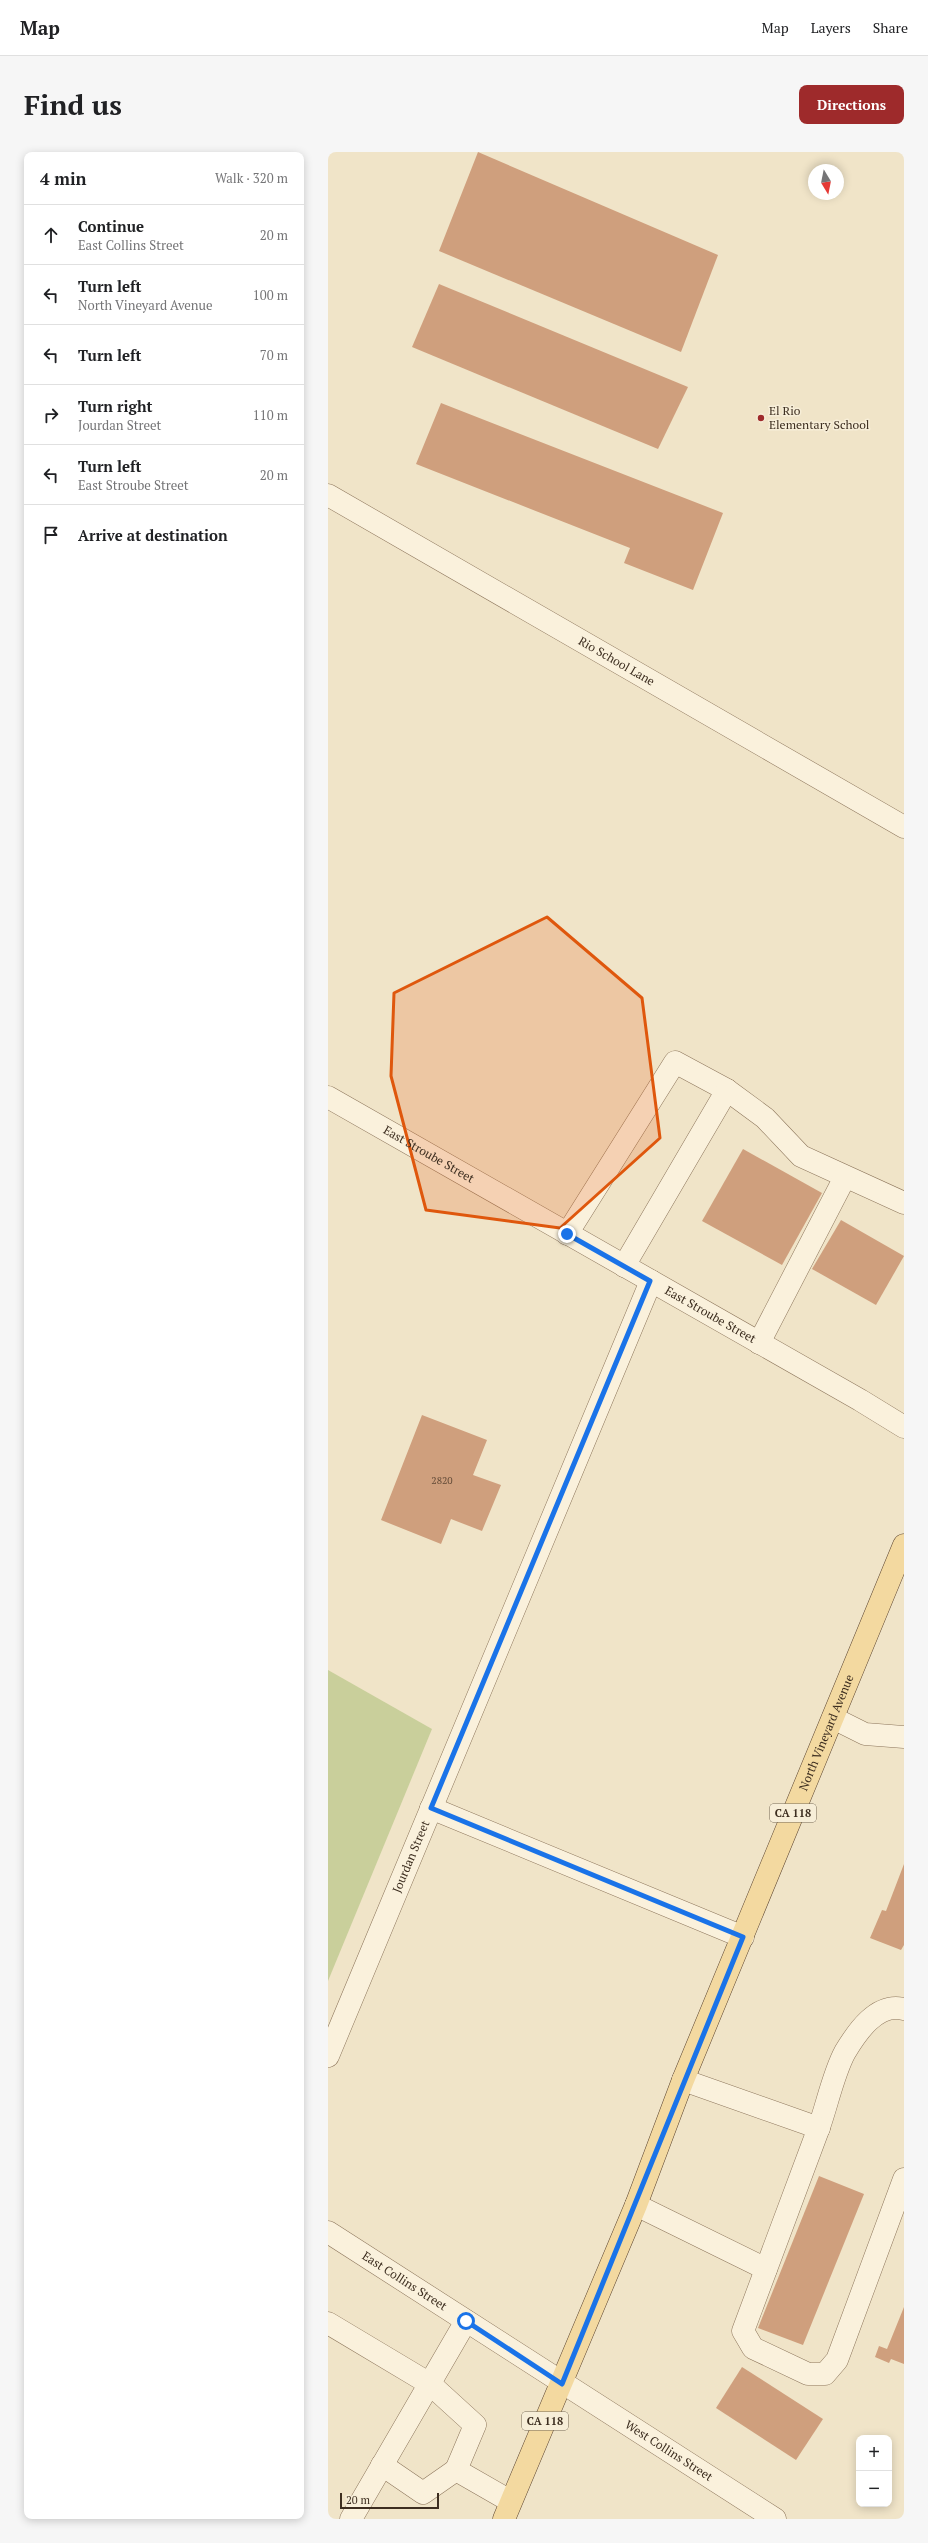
<!DOCTYPE html>
<html lang="en">
<head>
<meta charset="utf-8">
<style>
  :root { --surface:#fff; --page:#f6f6f6; --text:#202124; --muted:#757577; --line:#e0e0e0; --accent:#9e2a2b }
  body { margin:0; font-family:"PT Serif",serif; background:var(--page); color:var(--text) }
  .controls { position:absolute; right:12px; bottom:12px; display:grid; overflow:hidden; border-radius:8px; box-shadow:0 2px 10px #0003 }
  .controls button { width:36px; height:36px; display:grid; place-items:center; padding:0; border:0; border-bottom:1px solid var(--line); background:var(--surface); color:var(--text); font:20px sans-serif }
  .compass { position:absolute; left:480px; top:12px; width:36px; height:36px; border-radius:50%; background:var(--surface); box-shadow:0 2px 10px #0003; rotate:170deg }
  .scale { position:absolute; left:12px; bottom:10px; width:99px; box-sizing:border-box; padding-left:4px; border:2px solid #3d2e20; border-top:0; font-size:11px; line-height:14px; white-space:nowrap; color:#3d2e20; -webkit-text-stroke:3px #f7eed8; paint-order:stroke }
  .stop { position:absolute; width:12px; height:12px; margin:-9px; border:3px solid #1a73e8; border-radius:50%; background:#fff }
  .stop.end { background:#1a73e8; border-color:#fff; box-shadow:0 1px 4px #0008 }
  .list { margin:0; padding:0; list-style:none }
  h2 { display:flex; justify-content:space-between; align-items:center; height:52px; margin:0; padding:0 16px; font-size:17px }
  h2 small { font-size:13px; font-weight:400; color:var(--muted) }
  .list li { display:grid; grid-template-columns:26px 1fr auto; gap:12px; align-items:center; box-sizing:border-box; height:60px; padding:0 16px; border-top:1px solid var(--line) }
  .list b { display:block; font-size:15px; white-space:nowrap }
  .list p { margin:0; font-size:13px; white-space:nowrap; color:var(--muted) }
  .list em { font-size:13px; font-style:normal; color:var(--muted) }
  .icon { flex:none; width:22px; height:22px; fill:none; stroke:currentColor; stroke-width:2; stroke-linecap:round; stroke-linejoin:round }
  .map { position:relative; flex:none; width:576px; height:2367px; overflow:hidden; border-radius:8px }
  header { display:flex; align-items:center; gap:24px; box-sizing:border-box; height:56px; padding:0 20px; background:var(--surface); border-bottom:1px solid var(--line) }
  header strong { font-size:19px }
  nav { display:flex; gap:22px; margin-inline-start:auto; font-size:14px }
  .intro { display:flex; align-items:center; justify-content:space-between; box-sizing:border-box; height:96px; padding:0 24px }
  h1 { margin:0; font-size:28px }
  .button { padding:10px 18px; border-radius:8px; background:var(--accent); color:#fff; font-size:14px; font-weight:700 }
  main { display:flex; gap:24px; padding:0 24px }
  aside { flex:1; background:var(--surface); border-radius:8px; box-shadow:0 2px 10px #0003 }
  .map>svg:first-child { display:block }
  .green { fill:#c9cf9b }
  .building { fill:#cf9f7d }
  .lines { fill:none; stroke-linecap:round; stroke-linejoin:round }
  .minor-casing { stroke:#8d765c; stroke-width:23 }
  .major-casing { stroke:#5b4430; stroke-width:23 }
  .minor { stroke:#faf1dc; stroke-width:22 }
  .major { stroke:#f3d9a0; stroke-width:22 }
  .route { stroke:#1a73e8; stroke-width:5 }
  .marked { fill:#df570d; fill-opacity:0.2; stroke:#df570d; stroke-width:3; stroke-linejoin:round }
  .poi-dot { fill:#9e2a2b; stroke:#f7eed8; stroke-width:1.5 }
  .labels { text-anchor:middle; stroke-width:3; stroke-linejoin:round; paint-order:stroke }
  .number-label { font-size:10px; fill:#624a37 }
  .shield { fill:#f7eed8; stroke:#756857; stroke-width:1 }
  .shield-label { font-size:11px; font-weight:bold; fill:#3d2e20 }
  .poi-label { font-size:12px; fill:#3d2e20; stroke:#f7eed8; text-anchor:start }
  .street-label { font-size:12px; fill:#3d2e20; stroke:#f7eed8 }
</style>
</head>
<body>
<header>
<strong>Map</strong>
<nav><a>Map</a><a>Layers</a><a>Share</a></nav>
</header>
<div class="intro"><h1>Find us</h1><a class="button">Directions</a></div>
<main>
<aside>
<h2>4 min<small>Walk · 320 m</small></h2>
<ul class="list">
<li><svg class="icon" aria-label="ahead" viewBox="0 0 24 24"><path d="M12 20V5M6 11l6-6 6 6"/></svg><div><b>Continue</b><p>East Collins Street</p></div><em>20 m</em></li>
<li><svg class="icon" aria-label="left" viewBox="0 0 24 24"><path d="M17 20v-9H6M10 6l-5 5 5 5"/></svg><div><b>Turn left</b><p>North Vineyard Avenue</p></div><em>100 m</em></li>
<li><svg class="icon" aria-label="left" viewBox="0 0 24 24"><path d="M17 20v-9H6M10 6l-5 5 5 5"/></svg><div><b>Turn left</b></div><em>70 m</em></li>
<li><svg class="icon" aria-label="right" viewBox="0 0 24 24"><path d="M7 20v-9h11M14 6l5 5-5 5"/></svg><div><b>Turn right</b><p>Jourdan Street</p></div><em>110 m</em></li>
<li><svg class="icon" aria-label="left" viewBox="0 0 24 24"><path d="M17 20v-9H6M10 6l-5 5 5 5"/></svg><div><b>Turn left</b><p>East Stroube Street</p></div><em>20 m</em></li>
<li><svg class="icon" aria-label="arrive" viewBox="0 0 24 24"><path d="M6 21V4h12l-3 4 3 4H6"/></svg><div><b>Arrive at destination</b></div></li>
</ul>
</aside>
<div class="map">
<svg width="576" height="2367" viewBox="0 0 576 2367">
  <rect width="100%" height="100%" fill="#f0e4c8"/>
  <path class="green" d="M0,1518l104,59 -104,252z"/>
  <g class="building">
    <path d="M150,0l240,103 -37,97 -242,-101z"/>
    <path d="M111,132l249,103 -30,62 -246,-102z"/>
    <path d="M113,251l282,110 -30,77 -69,-27 6,-15 -214,-84z"/>
    <path d="M415,997l79,44 -40,72 -80,-44z"/>
    <path d="M513,1068l63,36 -28,49 -64,-36z"/>
    <path d="M94,1263l65,25 -14,35 28,10 -19,46 -31,-12 -10,25 -60,-24z"/>
    <path d="M576,1712v81l-3,5 -31,-12 12,-28 4,1z"/>
    <path d="M491,2024l45,18 -61,151 -45,-17z"/>
    <path d="M576,2155v57l-13,-5 -2,4 -14,-6 4,-11 8,3z"/>
    <path d="M414,2215l81,52 -27,41 -80,-52z"/>
  </g>
  <g class="lines">
    <g class="minor-casing">
      <g id="minor">
        <path id="s1" d="M0,343l576,332"/>
        <path id="s2" d="M0,945l532,303 44,27"/>
        <path d="M239,1082l108,-172 52,28 38,28 36,38 103,47"/>
        <path d="M296,1114l103,-176"/>
        <path d="M431,1191l86,-166"/>
        <path d="M505,1566l32,16 39,3"/>
        <path d="M103,1656l312,129"/>
        <path d="M576,1857c-27,-7 -47,23 -59,43 -12,22 -18,54 -27,78 -25,67 -50,134 -75,201l10,17 55,26h17l12,-14 67,-181"/>
        <path id="s3" d="M0,1904l323,-775"/>
        <path d="M355,1928l136,48"/>
        <path d="M308,2053l130,64"/>
        <path id="s4" d="M0,2080l447,287"/>
        <path d="M0,2171l102,61 45,41 -19,45"/>
        <path d="M54,2313l41,28 33,-23 54,31"/>
        <path d="M23,2367l115,-198"/>
      </g>
    </g>
    <g class="major-casing">
      <g id="major">
        <path id="s5" d="M176,2367l132,-314 47,-125 221,-535"/>
      </g>
    </g>
    <use href="#minor" class="minor"/>
    <use href="#major" class="major"/>
  </g>
  <g class="lines">
    <path class="route" d="M138,2169l96,63 181,-447 -312,-129 219,-527 -83,-47"/>
  </g>
  <path class="marked" d="M219,765l95,81 18,140 -100,90 -134,-18 -35,-134 3,-83z"/>
  <circle class="poi-dot" cx="433" cy="266" r="4"/>
  <g class="labels">
    <g class="number-label">
      <text x="114" y="1332">2820</text>
    </g>
    <g class="shield">
      <rect x="442" y="1652" width="46" height="18" rx="3"/>
      <rect x="194" y="2260" width="46" height="18" rx="3"/>
    </g>
    <g class="shield-label">
      <text x="465" y="1665">CA 118</text>
      <text x="217" y="2273">CA 118</text>
    </g>
    <g class="poi-label">
      <text x="441" y="263">El Rio<tspan x="441" dy="14">Elementary School</tspan></text>
    </g>
    <g class="street-label">
      <text dy="4" stroke="none"><textPath href="#s1" startOffset="333">Rio School Lane</textPath></text>
      <text dy="4" stroke="none"><textPath href="#s2" startOffset="116">East Stroube Street</textPath></text>
      <text dy="4" stroke="none"><textPath href="#s2" startOffset="440">East Stroube Street</textPath></text>
      <text dy="4" stroke="none"><textPath href="#s5" startOffset="850">North Vineyard Avenue</textPath></text>
      <text dy="4" stroke="none"><textPath href="#s3" startOffset="216">Jourdan Street</textPath></text>
      <text dy="4" stroke="none"><textPath href="#s4" startOffset="91">East Collins Street</textPath></text>
      <text dy="4" stroke="none"><textPath href="#s4" startOffset="405">West Collins Street</textPath></text>
    </g>
  </g>
</svg>
<div class="controls">
<button>+</button>
<button>−</button>
</div>
<svg class="compass" viewBox="-18 -18 36 36"><path d="M0-13l5 13h-10z" fill="#e53935"/><path d="M0 13l5-13h-10z" fill="#757577"/></svg>
<div class="scale">20 m</div>
<div class="stop" style="left:138px;top:2169px"></div>
<div class="stop end" style="left:239px;top:1082px"></div>
</div>
</main>
</body>
</html>
